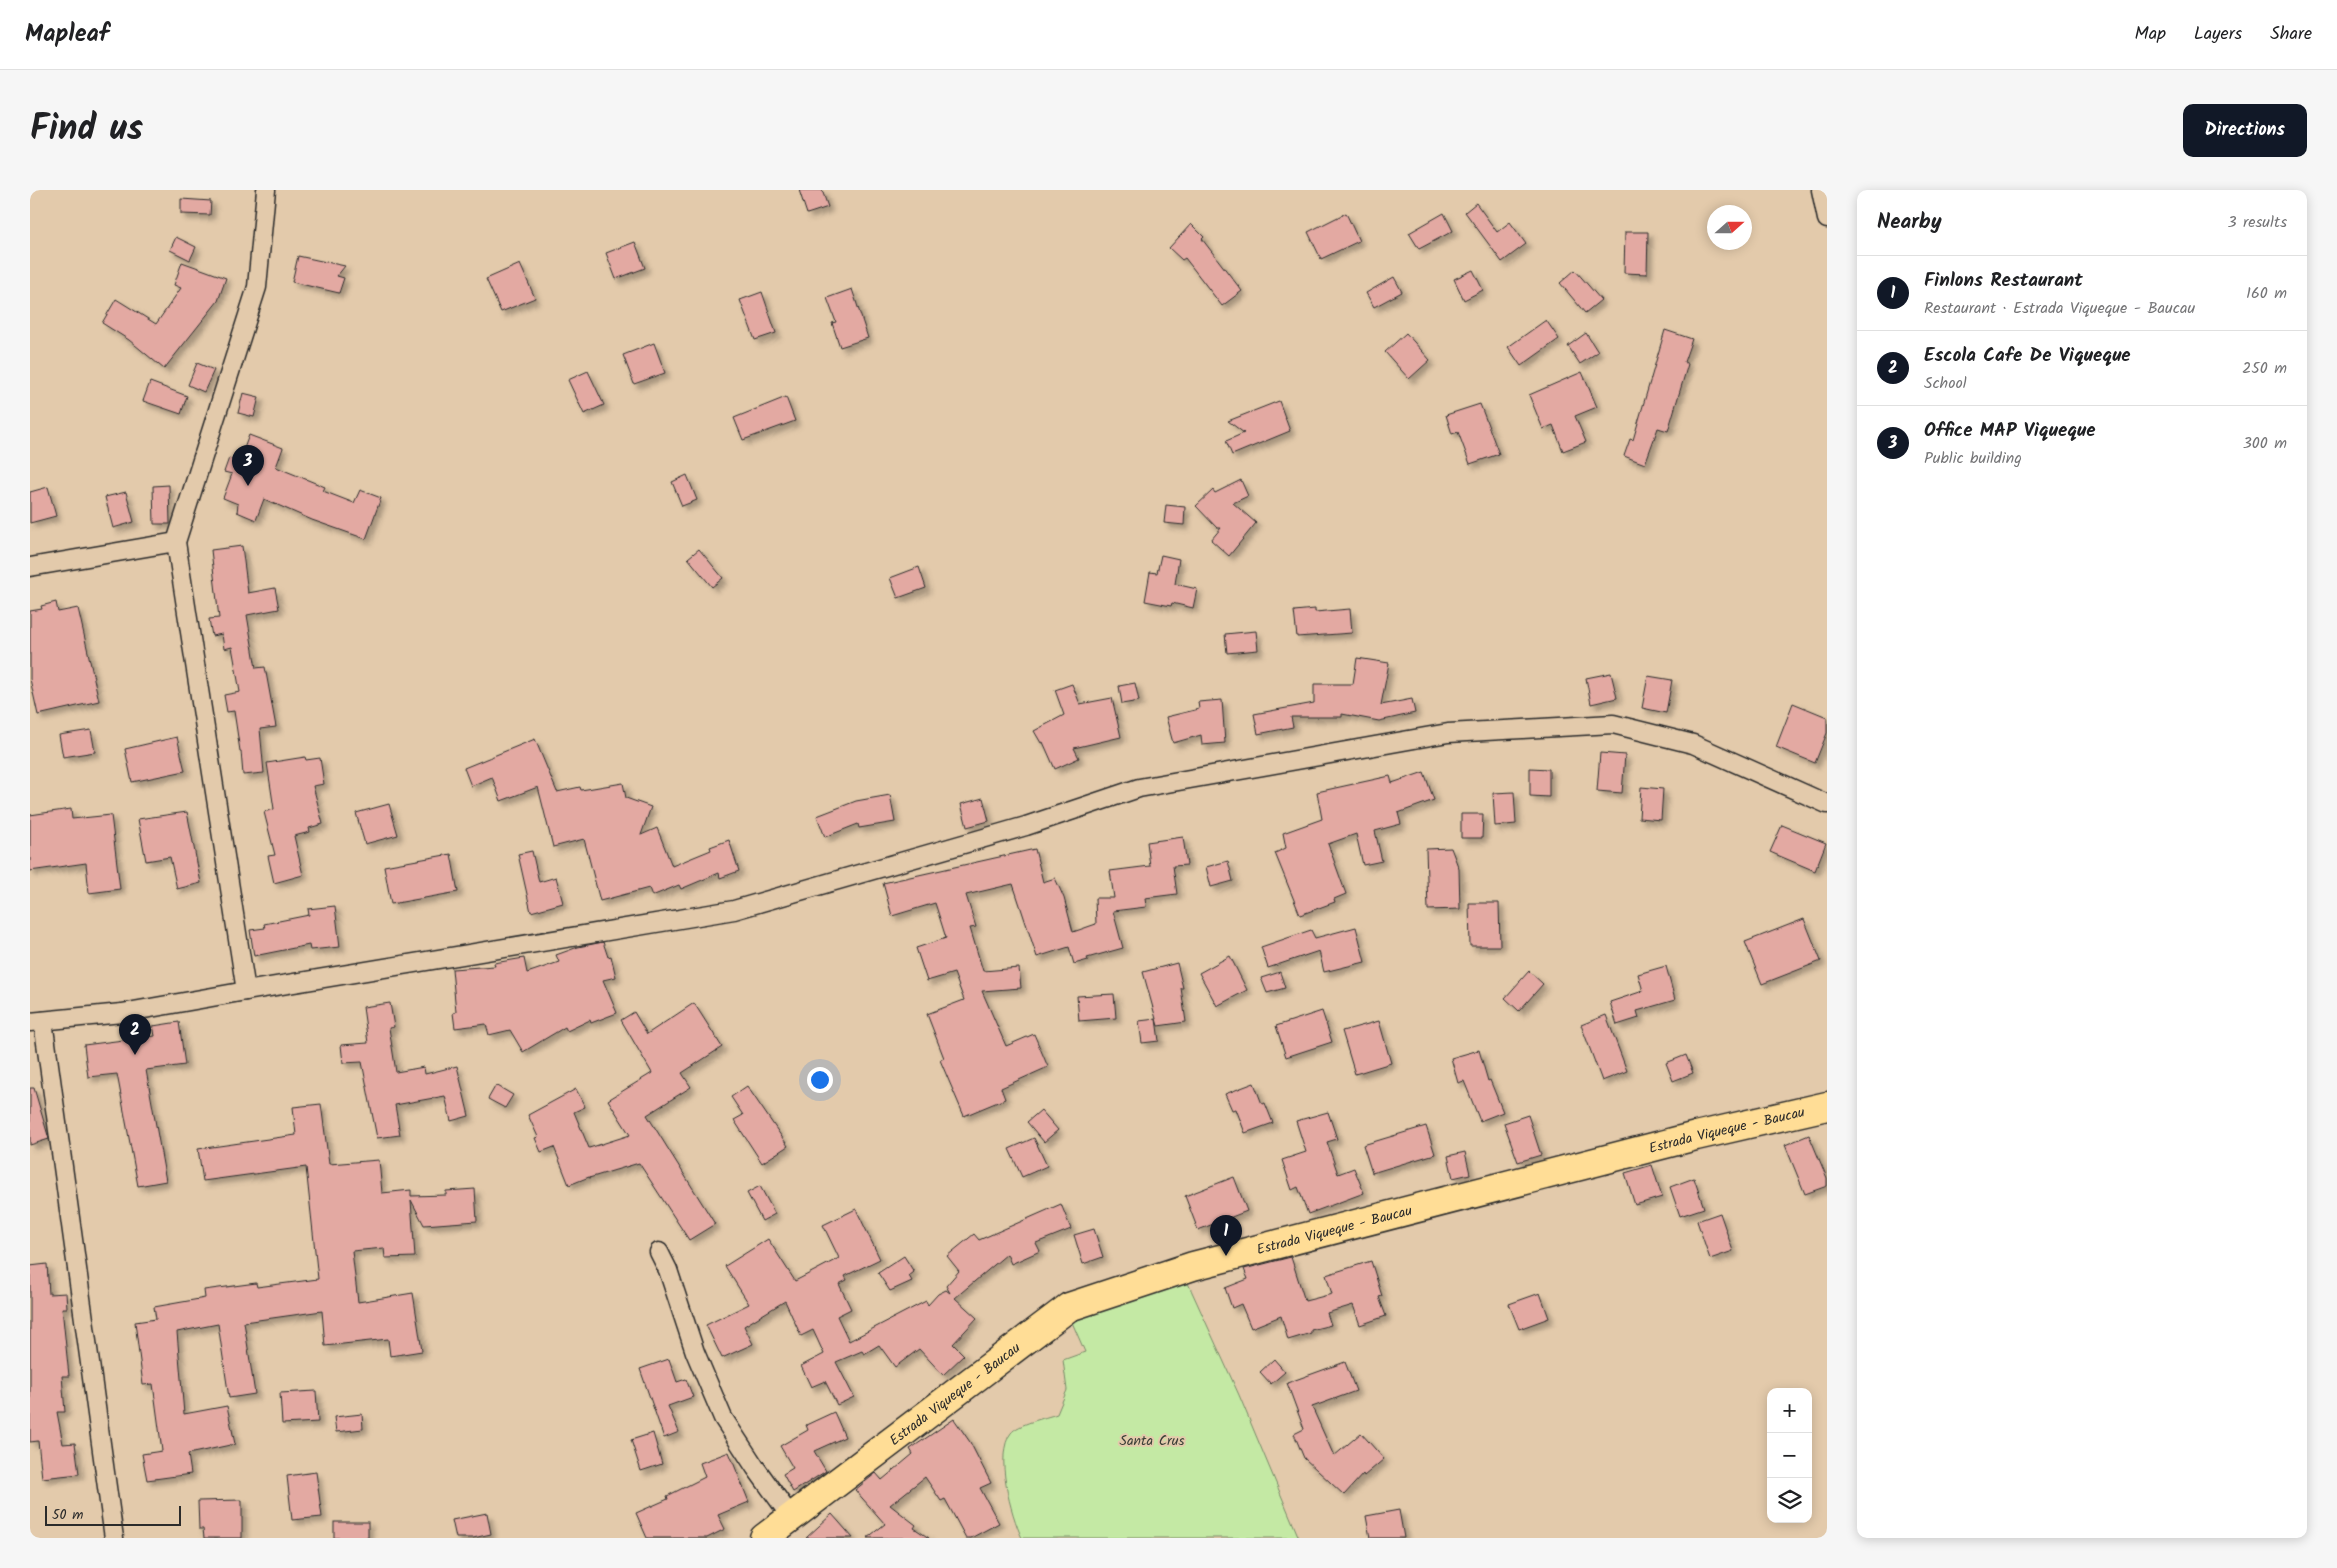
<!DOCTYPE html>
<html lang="en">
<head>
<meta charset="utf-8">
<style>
  :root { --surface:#fff; --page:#f6f6f6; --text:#202124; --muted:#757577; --line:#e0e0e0; --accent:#111827 }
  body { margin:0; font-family:Kalam,sans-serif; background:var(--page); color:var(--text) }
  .controls { position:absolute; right:15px; bottom:15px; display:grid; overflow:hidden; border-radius:10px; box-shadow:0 2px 12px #0003 }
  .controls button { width:45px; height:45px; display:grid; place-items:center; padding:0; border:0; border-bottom:1px solid var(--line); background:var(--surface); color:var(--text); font:25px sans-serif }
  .compass { position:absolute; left:1677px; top:15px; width:45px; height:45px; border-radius:50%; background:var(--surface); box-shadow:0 2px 12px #0003; rotate:69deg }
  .scale { position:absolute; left:15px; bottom:12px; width:136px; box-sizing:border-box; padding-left:5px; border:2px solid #2b2b2b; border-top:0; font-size:14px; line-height:18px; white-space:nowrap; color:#2b2b2b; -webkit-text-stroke:4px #e3caab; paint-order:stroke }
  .you { position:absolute; left:789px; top:889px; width:18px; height:18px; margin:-12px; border:4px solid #fff; border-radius:50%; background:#1a73e8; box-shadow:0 0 0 8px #1a73e833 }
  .badge { display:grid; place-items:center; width:32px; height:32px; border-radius:50%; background:var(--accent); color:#fff; font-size:16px; font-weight:700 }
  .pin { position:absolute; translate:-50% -41px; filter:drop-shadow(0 1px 2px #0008) }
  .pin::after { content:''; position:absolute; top:26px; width:18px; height:15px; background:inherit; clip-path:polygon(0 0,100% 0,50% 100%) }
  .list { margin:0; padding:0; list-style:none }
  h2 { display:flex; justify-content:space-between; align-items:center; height:65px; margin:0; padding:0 20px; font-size:21px }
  h2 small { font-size:16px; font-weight:400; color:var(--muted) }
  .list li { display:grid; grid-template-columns:32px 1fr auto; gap:15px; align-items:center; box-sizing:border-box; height:75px; padding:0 20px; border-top:1px solid var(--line) }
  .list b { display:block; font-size:19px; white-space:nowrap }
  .list p { margin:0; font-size:16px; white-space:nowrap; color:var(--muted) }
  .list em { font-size:16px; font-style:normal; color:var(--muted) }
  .icon { flex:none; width:28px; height:28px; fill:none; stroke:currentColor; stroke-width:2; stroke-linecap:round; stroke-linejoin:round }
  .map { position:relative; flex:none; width:1797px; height:1348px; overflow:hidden; border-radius:10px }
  header { display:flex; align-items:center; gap:30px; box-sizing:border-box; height:70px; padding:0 25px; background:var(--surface); border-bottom:1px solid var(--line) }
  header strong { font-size:24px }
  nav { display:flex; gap:28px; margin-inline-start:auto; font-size:18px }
  .intro { display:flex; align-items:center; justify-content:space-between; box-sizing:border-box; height:120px; padding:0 30px }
  h1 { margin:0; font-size:35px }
  .button { padding:12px 22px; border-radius:10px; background:var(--accent); color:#fff; font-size:18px; font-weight:700 }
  main { display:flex; gap:30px; padding:0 30px }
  aside { flex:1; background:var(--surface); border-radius:10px; box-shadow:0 2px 12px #0003 }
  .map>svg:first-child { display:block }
  .green { fill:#c4e9a4; stroke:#788a68 }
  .building { fill:#e3a9a2; stroke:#2b2b2b; filter:url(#shadow) }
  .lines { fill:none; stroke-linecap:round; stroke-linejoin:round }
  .minor-casing { stroke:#2b2b2b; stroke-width:21 }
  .primary-casing { stroke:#2b2b2b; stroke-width:31 }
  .minor { stroke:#e3caab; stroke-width:18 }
  .primary { stroke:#ffdd96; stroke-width:28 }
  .labels { text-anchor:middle; stroke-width:4; stroke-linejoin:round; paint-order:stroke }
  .street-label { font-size:14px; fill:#2b2b2b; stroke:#e3caab }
  .park-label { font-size:14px; fill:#3a3e37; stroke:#e3caab }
</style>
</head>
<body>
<header>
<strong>Mapleaf</strong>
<nav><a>Map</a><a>Layers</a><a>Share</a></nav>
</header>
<div class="intro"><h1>Find us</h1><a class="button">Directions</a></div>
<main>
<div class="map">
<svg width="1797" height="1348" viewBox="0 0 1797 1348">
  <defs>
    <filter id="shadow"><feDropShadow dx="4.5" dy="4.5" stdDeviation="2.5" flood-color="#0004"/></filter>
  </defs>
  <rect width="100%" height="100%" fill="#e3caab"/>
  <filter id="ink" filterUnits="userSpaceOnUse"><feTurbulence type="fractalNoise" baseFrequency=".02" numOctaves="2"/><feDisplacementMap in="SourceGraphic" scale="10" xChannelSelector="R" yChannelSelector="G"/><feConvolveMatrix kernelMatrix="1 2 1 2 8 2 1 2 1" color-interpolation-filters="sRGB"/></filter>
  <g filter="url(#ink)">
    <path class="green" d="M1157,1091l52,114 60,143h-277c-11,-23 -28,-84 -11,-105 7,-9 34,-15 46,-19l10,-24 -4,-30 22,-8 -14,-32z"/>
    <g class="building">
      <path d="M769,0h23l6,17 -21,7z"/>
      <path d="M151,9l30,2 -1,14 -29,-1z"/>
      <path d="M1446,13l21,29 13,-10 16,22 -24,18 -37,-50z"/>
      <path d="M1316,23l13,28 -38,18 -13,-27z"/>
      <path d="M1414,23l9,18 -34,18 -10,-16z"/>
      <path d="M1161,34l13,13 -2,2 40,52 -20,15 -37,-48 -3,2 -13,-12z"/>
      <path d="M1595,42h23l-1,42 -23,-1z"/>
      <path d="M146,47l20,10 -6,13 -20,-10z"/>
      <path d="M605,52l10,26 -29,11 -10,-26z"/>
      <path d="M268,66l47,10 -8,10 7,2 -5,15 -47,-11z"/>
      <path d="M152,72l44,16 -8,23 -54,68 -35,-29 -27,-17 14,-24 40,25 25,-36 -7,-3z"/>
      <path d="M490,74l15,34 -34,14 -15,-33z"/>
      <path d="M1443,80l10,20 -19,10 -10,-21z"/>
      <path d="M1545,80l26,30 -16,13 -25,-30z"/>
      <path d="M1364,87l8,15 -28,15 -8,-14z"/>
      <path d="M822,99l16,49 -28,9 -8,-24 4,-1 -9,-24z"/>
      <path d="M732,102l14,41 -21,7 -15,-40z"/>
      <path d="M1516,130l13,19 -38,27 -13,-19z"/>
      <path d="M1635,140l27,9 -8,23 4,2 -20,67 -10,-3 -13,36 -21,-8 6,-17 3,1z"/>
      <path d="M1376,143l24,27 -21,19 -24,-27z"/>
      <path d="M1556,143l12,19 -18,12 -12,-18z"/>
      <path d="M624,153l11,30 -31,11 -11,-29z"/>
      <path d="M167,173l17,7 -10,22 -16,-7z"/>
      <path d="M558,181l16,34 -20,9 -16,-34z"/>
      <path d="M1552,182l15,35 -22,9 11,26 -23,9 -10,-26 -10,4 -14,-34z"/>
      <path d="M120,192l37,14 -6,18 -38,-13z"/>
      <path d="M213,203l16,4 -5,20 -16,-4z"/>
      <path d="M756,207l9,24 -52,19 -9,-22z"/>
      <path d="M1249,211l11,30 -58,24 -6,-14 18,-8 -16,-12z"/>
      <path d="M1450,214l19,50 -29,10 -12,-32 -6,2 -6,-19z"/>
      <path d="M219,245l34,13 -7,19 49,20 -2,4 31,12 6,-13 21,8 -15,41 -54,-19 -48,-21 -8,21 -19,-8 1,-8 -15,-6 9,-24 -8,-2 5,-14 10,4z"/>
      <path d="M657,285l10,25 -15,6 -10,-24z"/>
      <path d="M1211,290l7,16 -15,7 23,20 -27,33 -18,-16 10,-12h-4l-21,-22 17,-16 2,3z"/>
      <path d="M139,295l1,39h-16l-1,-38z"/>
      <path d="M18,297l8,29 -26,7v-31z"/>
      <path d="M96,302l8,30 -21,6 -8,-31z"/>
      <path d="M1136,315l19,2 -1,18 -20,-2z"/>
      <path d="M212,356l6,47 27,-5 4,21 -32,6 9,53 9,-1 11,60 -16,2 4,44 -21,2 -2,-24h-1l-6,-40 -7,1 -3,-17 16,-3 -8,-45 -8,2 -2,-15 -10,2 -3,-17 10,-1 -8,-68z"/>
      <path d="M669,359l24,29 -11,9 -24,-29z"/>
      <path d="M1131,365l18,4 -4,25 22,5 -4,19 -21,-5 -1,3 -26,-5 5,-29 7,1z"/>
      <path d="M889,377l7,21 -28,10 -8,-20z"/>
      <path d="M26,412l2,10 20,-4 21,93 -61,14 -8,-36v-68l12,-2 -1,-3z"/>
      <path d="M1285,419v3l35,-3 2,24 -55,4 -3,-26z"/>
      <path d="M1226,441l2,19 -31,3 -2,-19z"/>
      <path d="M1327,468l32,5 -8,42 31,-6 3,14 -36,8 -37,-7v3h-51l2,10 -35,7 -4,-20 60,-11v-19h39z"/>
      <path d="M1581,483l6,25 -26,6 -5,-26z"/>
      <path d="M1618,486l24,4 -6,33 -24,-5z"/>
      <path d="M1105,493l4,18 -17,3 -3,-18z"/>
      <path d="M1042,494l8,20 32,-6 9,39 -47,11 5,10 -24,11 -12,-27 -2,1 -7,-12 30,-16 -9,-25z"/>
      <path d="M1192,510l3,43 -23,2 -1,-10 -28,8 -7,-26 33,-8 -1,-7z"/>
      <path d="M1763,513l34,14v16l-12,30 -39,-16z"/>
      <path d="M61,540l4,22 -32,5 -4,-22z"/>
      <path d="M147,547l8,34 -53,11 -7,-33z"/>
      <path d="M505,549l22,53 23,-5 1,3 42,-7 3,15 25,9 -10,28 16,-7 15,38 39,-16 -1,-3 19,-7 10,31 -19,7 -1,-5 -38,16 -2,-4 -27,11 -3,-8 -49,13 -16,-62 -31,8 -15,-60 -37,14 -9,-24 -21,9 -7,-18z"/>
      <path d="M1570,563l25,2 -3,38 -25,-2z"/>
      <path d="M275,567l1,3 14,-2 4,26 -11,2 10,38 -14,4 1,4 -16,4 9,39 -29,8 -6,-27 7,-1 -11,-43 10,-3 -7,-46z"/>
      <path d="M1500,578l19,1v28l-19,-1z"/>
      <path d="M1394,582l10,28 -36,13 3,11 -26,7 7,30 -19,4 -7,-31 -28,10 18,50 -12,5 1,3 -35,13 -25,-62 11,-5 -3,-15 39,-14 -5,-27 73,-16 2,7z"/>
      <path d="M1611,597l22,2 -2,31 -22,-2z"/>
      <path d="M1484,602l2,32 -21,2 -2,-33z"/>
      <path d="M860,605l5,27 -36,6 -1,-4 -33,13 -8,-21 39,-15z"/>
      <path d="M953,608l6,23 -22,6 -6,-23z"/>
      <path d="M359,614l9,31 -33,9 -9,-31z"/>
      <path d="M41,619l1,10 39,-4 9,74 -31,4 -3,-30 -56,8v-56z"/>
      <path d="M157,622l14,71 -24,6 -7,-32 -24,4 -8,-42z"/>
      <path d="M1431,624h22l-1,24h-21z"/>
      <path d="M1752,635l44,18 -11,28 -45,-19z"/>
      <path d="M1153,647l4,28 -14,1 4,28 -32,4 1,9 -33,4 10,37 -36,10 1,2 -14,4 -5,-17 -32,10 -24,-73 -47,11 10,32 -6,1 13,43 36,-3 2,20 -39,3 24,55 28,-12 14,33 -47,21 4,11 -41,17 -24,-56 4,-2 -17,-44 37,-14 -10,-27 -27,8 -11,-33 30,-10 -11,-35 -43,13 -9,-33 152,-34 8,33 12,-4 9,20 9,34 23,-8 -1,-26h19l-4,-27 40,-5 -3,-24z"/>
      <path d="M1421,658l8,21 1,40 -32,1 -2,-61z"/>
      <path d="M502,661l7,31 17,-5 7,26 -32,9 -13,-58z"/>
      <path d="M421,664l7,38 -67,12 -7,-38z"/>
      <path d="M1198,671l5,20 -22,6 -5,-20z"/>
      <path d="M1439,713h30l1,43h-30z"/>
      <path d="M305,716l5,41 -30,3 -1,-5 -55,11 -4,-26 15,-2 -1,-4 45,-9 -1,-6z"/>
      <path d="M1774,729l17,42 -59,23 -17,-42z"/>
      <path d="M1326,737l9,35 -41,10 -5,-21 -51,17 -7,-21 50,-17 4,8z"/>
      <path d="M573,752l5,15 3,-1 5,21 -13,3 14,33 -26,10 -1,-3 -23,11 -2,-4 -42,25 -13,-22 -21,5 -3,-11 -31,4 -2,-15 3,-1 -4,-43 43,-3 -1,-3 30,-5 3,15 32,-11 -3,-7 22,-8z"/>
      <path d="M1200,766l17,34 -30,16 -18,-33z"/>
      <path d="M1147,773l6,25h-2l5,34 -28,4 -2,-7 3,22 -17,2 -3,-22 17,-2 -13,-47z"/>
      <path d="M1636,776l9,34 -38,11 2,7 -22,7 -7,-23 33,-11 -5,-17z"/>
      <path d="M1499,781l14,13 -24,27 -14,-13z"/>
      <path d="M1250,782l5,16 -18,5 -6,-15z"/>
      <path d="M1084,804l2,24 -37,3 -2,-25z"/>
      <path d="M360,813l4,24 -5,1 7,44 28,-5 1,7 32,-8 12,50 -18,5 -6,-25 -50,9 5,30 -23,3 -15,-76 -19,1 -2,-18 27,-2 -5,-36z"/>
      <path d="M664,813l28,44 -40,26 9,14 -44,28 68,109 -26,16 -50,-77 -50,15v-1l-20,8 -15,-38 -13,5 -6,-14 3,-1 -10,-22 48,-26 9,18 -11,5 15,36 41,-13 -22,-35 44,-27 -31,-53 13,-8 13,22z"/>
      <path d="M1292,821l10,31 -46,15 -10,-31z"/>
      <path d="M1576,825l21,56 -25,10 -21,-56z"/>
      <path d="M1349,831l12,42 -36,11 -13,-43z"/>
      <path d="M149,832l6,43 -39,5 20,111 -28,5 -21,-112 -29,3 -4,-32 71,-9 -2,-10z"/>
      <path d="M1449,860l9,31 2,-1 13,32 -23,9 -16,-40 -6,2 -7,-25z"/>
      <path d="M1656,865l7,18 -20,8 -7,-18z"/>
      <path d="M1224,893l8,21 3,-1 8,20 -28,10 -9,-24 -4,1 -7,-16z"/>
      <path d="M466,895l17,10 -8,13 -17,-9z"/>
      <path d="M717,896l41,60 -26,17 -28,-43 9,-5 -12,-18z"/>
      <path d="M0,898h4l15,51 -19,6z"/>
      <path d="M291,914l8,60 50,-4 3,33 29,-3v6l35,-1v-4l29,-2 2,32 -53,4 -13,-25 4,57 -30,1 -1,-10 -32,3 6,51 55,-9 9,58 -32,5 -2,-17 -63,7 -3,-35 -78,11 11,72 -26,4 -11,-74 -41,8 7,82 43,-8 8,38 -47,10 3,20 -44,6 -5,-26 20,-3 -9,-67 -10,1 -8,-63 21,-3 -2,-12 51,-9 -1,-8 52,-7 1,4 61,-8 -12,-112 -103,14 -5,-32 98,-14 -3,-28z"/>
      <path d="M1011,920l17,20 -14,12 -17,-20z"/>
      <path d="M1298,922l9,27 -10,3 11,32 16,-6 10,25 -56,21 -10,-27 -6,3 -10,-30 24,-8 -10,-31z"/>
      <path d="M1498,925l13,40 -23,7 -14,-39z"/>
      <path d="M1396,936l9,28 -63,19 -9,-28z"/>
      <path d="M1779,945l18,43v8l-22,8 -20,-49z"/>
      <path d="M1004,948l13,28 -25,11 -13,-28z"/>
      <path d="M1435,962l5,22 -17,4 -5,-22z"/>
      <path d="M1622,975l10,32 -27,8 -10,-32z"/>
      <path d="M1204,987l13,34 -49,19 -13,-34z"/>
      <path d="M1664,988l10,30 -24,8 -10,-29z"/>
      <path d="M730,996l15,28 -13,7 -15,-28z"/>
      <path d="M1031,1014l10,25 -35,14 4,8 -29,13 -4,-10 -52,44 22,20 -24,26 11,11 -21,20 -24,-26 -24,18 -16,-22 -15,9 -2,-3 -26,11 18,35 -17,8 -12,-24 -14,6 -10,-21 23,-12 -11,-24 -12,6 -16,-35 -41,25 9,18 -31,14 -16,-33 43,-21 -24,-38 43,-27 27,42 44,-23 -16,-33 33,-16 24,50 -35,17 2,4 -8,4 12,25 -14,7 12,25 77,-40 2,4 10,-11 8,-4 4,3 -4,-7 13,-15 -12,-15 27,-22 5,6z"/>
      <path d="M1690,1023l13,38 -23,8 -13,-38z"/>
      <path d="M1064,1039l9,28 -20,7 -9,-29z"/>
      <path d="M874,1066l10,16 -5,4 3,5 -22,10 -12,-18z"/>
      <path d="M1261,1067l14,44 27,-7 -6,-19 45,-14 11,35 -3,1 7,19 -26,9 -7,-20 -26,8 4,12 -20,5v3l-23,7 -7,-24 -30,12 -10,-24 -9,4 -7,-20 23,-9 -4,-10z"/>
      <path d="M17,1074l2,30 17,-1 1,15h-5l7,68h-7l3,36h-8l6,32 12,-1 4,31 -37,4 -4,-37 -8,1v-176z"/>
      <path d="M1510,1103l9,25 -30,11 -10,-25z"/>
      <path d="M639,1169l8,23 9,-3 7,18 -25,9 11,26 -15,6 -24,-69z"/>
      <path d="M1244,1169l11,13 -14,12 -11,-12z"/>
      <path d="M1315,1172l11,29 -44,16 22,49 27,-23 23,26 -20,17 -1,-2 -19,21 -40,-37 -10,-24 10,-5 -17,-46z"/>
      <path d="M286,1201l2,31 -36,2 -2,-31z"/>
      <path d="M804,1222l11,25 -31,14 12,20 -33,21 -10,-18 10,-6 -13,-22 28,-16 -2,-5z"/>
      <path d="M332,1224l1,15 -27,3 -2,-15z"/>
      <path d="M924,1229l16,23 21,41 -11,5 19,35 -28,15h-5l-21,-39 -4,2 -16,-24 -35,28 26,20 -2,3 15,10h-62l18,-14 -30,-34 21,-17 6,7 31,-26 -3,-5z"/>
      <path d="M623,1243l9,31 -21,7 -10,-31z"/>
      <path d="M699,1262l20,50 -31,13 7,14 -18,9h-60l-11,-25 32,-14 -1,-3 38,-19 -5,-14z"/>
      <path d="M286,1282l6,45 -30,3 -5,-44z"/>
      <path d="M212,1310v38h-38l-1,-9h-4l-1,-28z"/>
      <path d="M1369,1320l5,28h-34l-4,-22z"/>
      <path d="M457,1323l4,21 -18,4h-17l-4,-18z"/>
      <path d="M802,1324l21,24h-47z"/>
      <rect x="304" y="1332" width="34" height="16"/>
    </g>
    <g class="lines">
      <g class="minor-casing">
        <g id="minor">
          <path d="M1791,0l6,29"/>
          <path d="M0,377l146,-25"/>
          <path d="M216,801l-70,-449 81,-255 9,-97"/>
          <path d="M13,831l71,517"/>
          <path d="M0,832l92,-9 124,-22 488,-81 292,-84 113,-38 309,-55 165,-9 80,20 134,60"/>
          <path d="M629,1062l9,18 27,82 28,66 32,49 36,50"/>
        </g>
      </g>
      <g class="primary-casing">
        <g id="primary">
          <path id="s1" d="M734,1348l305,-231 124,-41 503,-130 131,-30"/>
        </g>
      </g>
      <use href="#minor" class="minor"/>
      <use href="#primary" class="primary"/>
    </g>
  </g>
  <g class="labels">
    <g class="street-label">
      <text dy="5" stroke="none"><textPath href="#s1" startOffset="1064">Estrada Viqueque - Baucau</textPath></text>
      <text dy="5" stroke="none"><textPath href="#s1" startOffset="659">Estrada Viqueque - Baucau</textPath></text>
      <text dy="5" stroke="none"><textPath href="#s1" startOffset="239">Estrada Viqueque - Baucau</textPath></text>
    </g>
    <g class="park-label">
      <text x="1122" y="1255">Santa Crus</text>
    </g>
  </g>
</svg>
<div class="controls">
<button>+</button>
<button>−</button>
<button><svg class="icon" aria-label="layers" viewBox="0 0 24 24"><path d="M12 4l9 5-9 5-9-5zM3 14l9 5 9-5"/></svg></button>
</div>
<svg class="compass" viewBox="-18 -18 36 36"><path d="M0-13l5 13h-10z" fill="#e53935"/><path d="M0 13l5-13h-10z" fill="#757577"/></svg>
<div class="scale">50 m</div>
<div class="you"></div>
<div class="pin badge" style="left:1196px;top:1066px">1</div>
<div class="pin badge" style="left:105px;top:865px">2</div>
<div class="pin badge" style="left:218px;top:296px">3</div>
</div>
<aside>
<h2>Nearby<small>3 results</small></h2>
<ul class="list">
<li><span class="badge">1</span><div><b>Finlons Restaurant</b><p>Restaurant · Estrada Viqueque - Baucau</p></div><em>160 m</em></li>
<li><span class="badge">2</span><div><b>Escola Cafe De Viqueque</b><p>School</p></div><em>250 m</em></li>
<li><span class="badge">3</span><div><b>Office MAP Viqueque</b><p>Public building</p></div><em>300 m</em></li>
</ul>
</aside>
</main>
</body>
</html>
